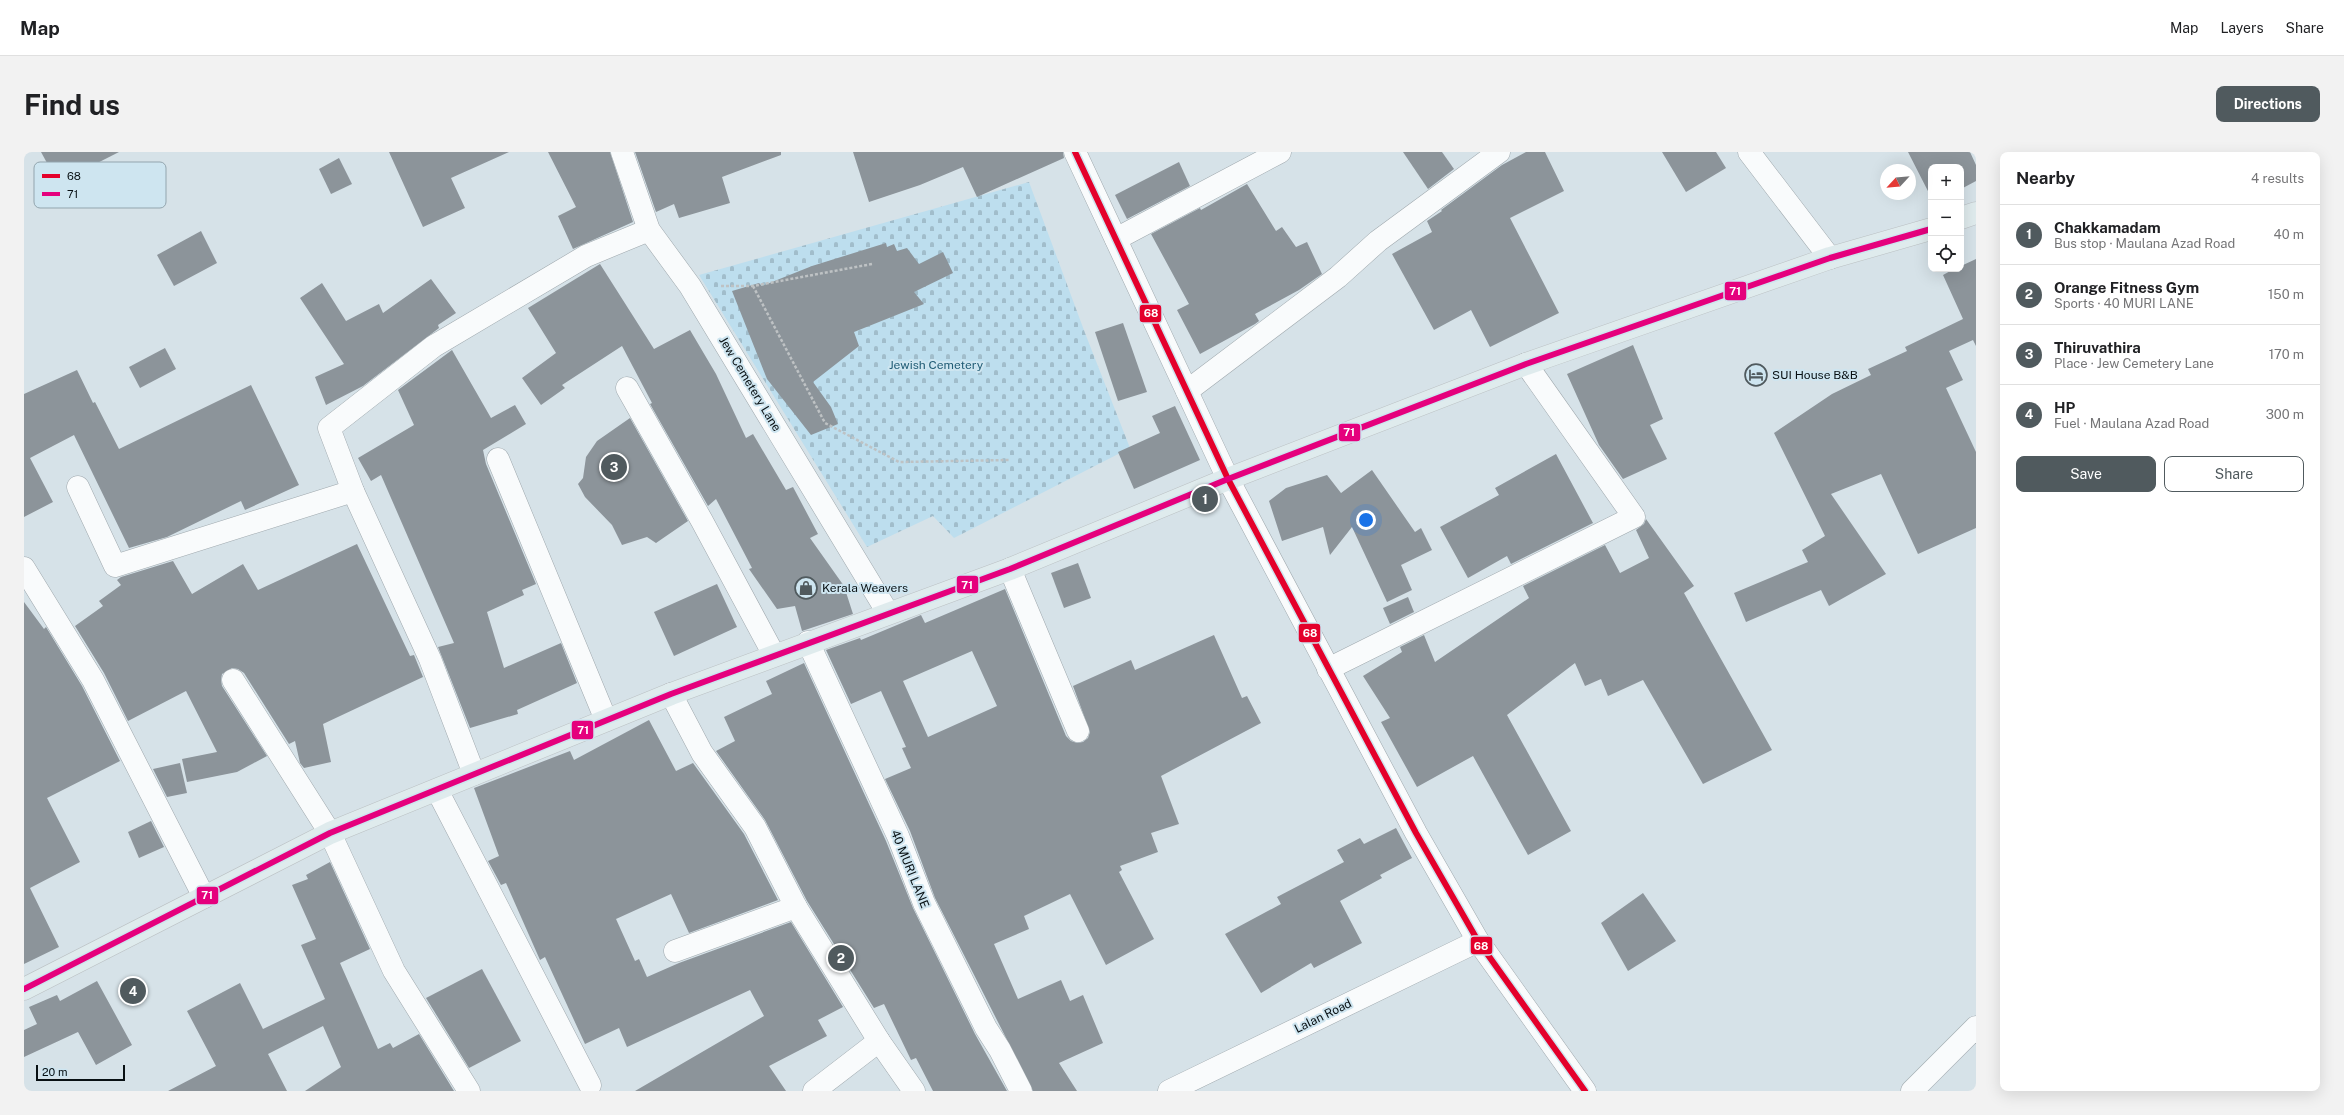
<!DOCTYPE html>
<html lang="en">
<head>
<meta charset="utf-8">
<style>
  :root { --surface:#fff; --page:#f2f2f2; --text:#202124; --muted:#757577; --line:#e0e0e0; --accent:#505a5e }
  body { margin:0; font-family:"Public Sans",sans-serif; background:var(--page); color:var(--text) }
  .controls { position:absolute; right:12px; top:12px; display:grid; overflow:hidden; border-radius:8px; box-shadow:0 4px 16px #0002 }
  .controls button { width:36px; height:36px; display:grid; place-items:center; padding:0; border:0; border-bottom:1px solid var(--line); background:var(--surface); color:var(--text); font:20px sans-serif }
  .compass { position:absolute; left:1856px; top:12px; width:36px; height:36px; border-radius:50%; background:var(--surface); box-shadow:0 4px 16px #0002; rotate:244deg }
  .scale { position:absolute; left:12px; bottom:10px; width:89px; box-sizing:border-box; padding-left:4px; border:2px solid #081013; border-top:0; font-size:11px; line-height:14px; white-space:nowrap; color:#081013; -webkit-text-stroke:3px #cee5f0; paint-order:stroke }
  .you { position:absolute; left:1342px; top:368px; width:14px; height:14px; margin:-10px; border:3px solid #fff; border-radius:50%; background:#1a73e8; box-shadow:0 0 0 6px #1a73e833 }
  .badge { display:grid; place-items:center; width:26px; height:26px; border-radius:50%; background:var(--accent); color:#fff; font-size:13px; font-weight:700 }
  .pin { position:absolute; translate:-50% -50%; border:2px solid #fff; box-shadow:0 1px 4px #0006 }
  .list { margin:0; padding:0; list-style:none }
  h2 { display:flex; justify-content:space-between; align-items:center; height:52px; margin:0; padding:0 16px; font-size:17px }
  h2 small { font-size:13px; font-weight:400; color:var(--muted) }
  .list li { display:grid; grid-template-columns:26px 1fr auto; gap:12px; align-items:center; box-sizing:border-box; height:60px; padding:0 16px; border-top:1px solid var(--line) }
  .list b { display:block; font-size:15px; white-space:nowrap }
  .list p { margin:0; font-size:13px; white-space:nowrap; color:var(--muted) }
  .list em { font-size:13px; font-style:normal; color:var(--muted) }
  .actions { display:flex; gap:8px; padding:12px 16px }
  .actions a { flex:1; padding:9px 0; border:1px solid var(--accent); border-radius:8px; text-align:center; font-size:14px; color:var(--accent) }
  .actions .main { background:var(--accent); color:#fff }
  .icon { flex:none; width:22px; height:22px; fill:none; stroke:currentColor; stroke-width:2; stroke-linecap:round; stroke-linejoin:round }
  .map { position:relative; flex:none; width:1952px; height:939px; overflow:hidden; border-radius:8px }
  header { display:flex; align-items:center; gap:24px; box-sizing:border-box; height:56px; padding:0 20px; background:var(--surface); border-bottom:1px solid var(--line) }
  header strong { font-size:19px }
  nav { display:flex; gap:22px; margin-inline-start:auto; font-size:14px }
  .intro { display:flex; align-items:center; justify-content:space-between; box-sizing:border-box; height:96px; padding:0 24px }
  h1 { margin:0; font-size:28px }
  .button { padding:10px 18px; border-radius:8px; background:var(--accent); color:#fff; font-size:14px; font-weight:700 }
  main { display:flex; gap:24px; padding:0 24px }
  aside { flex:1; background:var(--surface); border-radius:8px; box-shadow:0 4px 16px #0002 }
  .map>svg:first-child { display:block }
  .cemetery { fill:url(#cemetery-stones) }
  .building { fill:#8c949a; fill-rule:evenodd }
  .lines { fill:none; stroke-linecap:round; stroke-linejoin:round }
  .minor-casing { stroke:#9fa8ad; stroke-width:23 }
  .major-casing { stroke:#bbc0c3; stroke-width:23 }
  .path { stroke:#bec2c4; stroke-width:2.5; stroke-dasharray:3 2; stroke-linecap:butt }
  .minor { stroke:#f9fbfc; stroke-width:22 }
  .major { stroke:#dfebed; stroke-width:22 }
  .bus-1-casing { stroke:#cee5f0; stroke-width:9 }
  .bus-2-casing { stroke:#cee5f0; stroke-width:9 }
  .bus-1 { stroke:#e4002b; stroke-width:6 }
  .bus-2 { stroke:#e5007d; stroke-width:6 }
  .labels { text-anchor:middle; stroke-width:4; stroke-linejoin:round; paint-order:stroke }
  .park-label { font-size:12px; fill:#225d76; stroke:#cee5f0 }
  .poi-label { font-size:12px; fill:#081013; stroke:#cee5f0; text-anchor:start }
  .street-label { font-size:12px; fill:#081013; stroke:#cee5f0 }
  .key { fill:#cee5f0; stroke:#93a5ae; stroke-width:1 }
  .key-label { font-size:11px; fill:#081013 }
  .line-badge { stroke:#cee5f0; stroke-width:1.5 }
  .badge-label { font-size:11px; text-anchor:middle; font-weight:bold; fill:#fff }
</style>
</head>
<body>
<header>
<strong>Map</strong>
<nav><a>Map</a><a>Layers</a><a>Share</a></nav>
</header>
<div class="intro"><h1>Find us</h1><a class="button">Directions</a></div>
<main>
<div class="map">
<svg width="1952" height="939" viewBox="0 0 1952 939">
  <defs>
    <pattern id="cemetery-stones" width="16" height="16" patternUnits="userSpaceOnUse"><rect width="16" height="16" fill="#bddeee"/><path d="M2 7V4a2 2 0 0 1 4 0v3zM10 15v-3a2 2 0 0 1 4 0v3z" fill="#a1bdcb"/></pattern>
  </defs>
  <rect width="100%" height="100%" fill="#d6e2e8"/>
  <path class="cemetery" d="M1005,30l56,151 45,115 -176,90 -21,-22 -66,31 -168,-272z"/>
  <g class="building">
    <path d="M17,0h78l-61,31z"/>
    <path d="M365,0h120l-58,26 14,30 -42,19z"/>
    <path d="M524,0h62l23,70 -60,27 -15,-33 18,-9z"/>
    <path d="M611,0h146v3l-59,22 8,26 -51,15 -5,-14 -18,8z"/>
    <path d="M829,0h210l1,6 -87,39 -14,-30 -43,18 -51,17z"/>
    <path d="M1379,0h39l12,17 -26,20z"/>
    <path d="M1502,0h19l19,39 -54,27 49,95 -69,34 -19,-37 -37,20 -42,-76 40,-22 -5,-11 15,-10 -1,-1 61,-45z"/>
    <path d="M1638,0h54l10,16 -40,24z"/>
    <path d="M1884,0h62l6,13v16l-15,8v-22h-30v30z"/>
    <path d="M315,6l13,26 -21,10 -12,-25z"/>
    <path d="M1155,10l11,24 -63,33 -12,-24z"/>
    <path d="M1223,32l29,47 6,-4 14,20 11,-5 15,32 -23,16 -44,24 4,7 -4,3 -55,30 -23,-44 12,-6 -38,-70 49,-26 1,2z"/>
    <path d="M177,79l16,32 -43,23 -17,-31z"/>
    <path d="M862,91l1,4 7,-3 3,7 10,-3 12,16 24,-12 10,21 -39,19 10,12 -70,28 5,14 -46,36 18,25 7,17 -27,11 -44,-56 -35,-88 27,-8 3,3 50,-20z"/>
    <path d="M1952,107v87l-3,-6 -24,11 14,29 -17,8 30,64v76l-58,26 -37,-80 -50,20 55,80 -57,32 -8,-16 -75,32 -12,-29 74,-31 -6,-12 23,-14 -51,-103 58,-39 39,-19 -3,-6 39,-18 -2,-4 58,-28 -20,-44 11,-6h7v-3z"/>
    <path d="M576,112l54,85 36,-19 26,44 30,64 7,-4 33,56 7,-3 25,47 -8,4 34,48 9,28 -51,17 -7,-25 -18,3 -28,-40 3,-1 -36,-69 -8,7 -58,-102 2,-1 -30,-57 -60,39 3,3 -24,17 -19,-27 34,-25 -28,-45z"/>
    <path d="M407,127l25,34 -18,12 1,3 -76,58 -37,19 -11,-28 29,-13 -44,-66 22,-15 24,38 33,-17 4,9z"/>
    <path d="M1099,171l24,69 -29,9 -23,-69z"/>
    <path d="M1609,193l30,74 -13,6 17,34 -44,20 -24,-34 -32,-71z"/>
    <path d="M141,196l11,21 -36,19 -11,-21z"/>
    <path d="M428,198l39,68 24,-13 11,19 -43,26 3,14 50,120 -14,6 2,5 -37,17 17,56 57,-25 16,40 -60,27 1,4 -48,14 -32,-81 16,-4 -73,-168 -10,6 -13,-23 56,-33 -16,-35z"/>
    <path d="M53,218l16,33 2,-1 24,47 132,-64 48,100 -54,25 -4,-9 -74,36 -38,11 -55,-113 -44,23 23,44 -29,15v-123z"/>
    <path d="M1151,254l25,54 -66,29 -16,-37 42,-19 -8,-17z"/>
    <path d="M606,266l58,103 -32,22 -9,-6 -25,8 -10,-20 -27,-28 -7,-13 5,-6 3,-21 11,-16z"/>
    <path d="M1532,302l37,69 -82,41 -4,-8 -39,22 -28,-51 59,-32 -4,-7z"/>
    <path d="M1348,318l43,62 6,-4 11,22 -31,15 11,25 -25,12 -35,-75 -22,28 -7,-28 -41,14 -13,-40 17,-13 41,-13 14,18z"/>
    <path d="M1622,367l48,67 -10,7 88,157 -69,34 -60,-104 -35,16 -7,-17 -16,7 -10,-23 -68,52 64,116 -43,24 -55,-99 -56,31 -36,-65 9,-4 -27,-42 39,-24 -2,-5 24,-12 11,27 94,-64 -6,-12 82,-41 15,28 29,-15 -13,-28 8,-6z"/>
    <path d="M333,392l53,112 4,-1 9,22 -100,47 8,38 -27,6 -4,-5 -5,-22 -6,3 -45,-71 -6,-4 -6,-1 -10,6 -1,6 1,6 45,70 -30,16 -50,10 -5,-23 35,-7 -31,-61 -58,30 -24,-48 -29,-47 28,-20 -4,-5 22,-16 -4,-5 4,-3 52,-16 19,33 51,-30 15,26z"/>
    <path d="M1054,411l13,35 -27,10 -13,-35z"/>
    <path d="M693,432l20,43 -63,29 -20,-44z"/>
    <path d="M981,437l61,147 5,5 6,2 6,-1 5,-4 2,-6 -17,-46 58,-26 4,10 79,-35 28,63 5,-2 14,27 -100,53 18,48 -28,9 7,19 -38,14 2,4 -3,2 35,67 -48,26 -36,-71 -46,22 5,13 -35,15 24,55 43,-19 9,21 13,-6 20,48 -44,20 18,28h-44l-98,-193 -25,-67 -25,-52 26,-11 -9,-20 4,-1 -25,-56 -30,13 -25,-54 34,-12 1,2 60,-25 4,8zM948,499l25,55 -69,31 -25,-56z"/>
    <path d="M1384,445l6,15 -24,12 -7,-16z"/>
    <path d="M0,450l20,27 2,-2 36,59 38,75 -73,37 33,64 -50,26 29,59 -35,17z"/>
    <path d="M780,511l82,178 27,67 62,126 32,57h-74l-17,-33 -5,2 -27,-56 -10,4 -67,-107 -42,-81 -49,-69 19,-10 -11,-24 48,-23 -6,-13z"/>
    <path d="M625,568l27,51 17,-8 51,71 34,66 -89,33 -18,-39 -55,25 19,42 4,-2 8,18 32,-14 112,-41 52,85 -25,13 9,16 -58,30 17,25h-151l129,-75 -14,-26 -123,57 -8,-19 -34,16 -40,-87 -5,3 -34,-77 -5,2 -13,-24 11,-5 -25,-68 96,-37 4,9z"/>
    <path d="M156,611l7,30 -20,4 -14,-28z"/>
    <path d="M127,669l13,26 -25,11 -11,-26z"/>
    <path d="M1372,676l16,30 -32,17 2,3 -42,23 22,42 -48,25 -3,-5 -50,30 -36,-59 56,-30 -4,-7 67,-35 -7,-12 23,-12 4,6z"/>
    <path d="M306,710l40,87 -30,14 38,86 12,-6 3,5 26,-14 35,57h-149l36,-24 -18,-41 -55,28 19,37h-119l48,-25 -29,-55 53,-28 23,46 62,-30 -24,-54 15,-6 -24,-54 16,-6 -2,-4z"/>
    <path d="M1619,741l33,48 -48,30 -27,-48z"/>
    <path d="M458,817l39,72 -52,27 -43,-70z"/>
    <path d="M73,829l35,64 -36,20 -18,-33 -54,25v-27l13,-6 -8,-17 28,-12 3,6z"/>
  </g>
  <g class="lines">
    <g class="minor-casing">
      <g id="minor">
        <path d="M598,0l27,78 41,56 198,327"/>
        <path d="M1051,0l153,327 188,354 62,108 107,150"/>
        <path d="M1725,0l81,106"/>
        <path d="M1092,87l164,-87"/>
        <path d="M603,236l75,133 72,134"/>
        <path d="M1163,239l151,-114 40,-36 121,-89"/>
        <path d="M474,307l108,261"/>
        <path d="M54,335l37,79 238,-75 77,168 44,115"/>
        <path d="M329,339l-24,-63 105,-82 152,-90 63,-26"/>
        <path d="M0,416l69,112 111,217"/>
        <path d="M986,417l68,162"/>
        <path d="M784,490l90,194 26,67 62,125 14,22 21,41"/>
        <path d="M1304,517l306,-152 -108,-153"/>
        <path d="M209,528l97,153 64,138 75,120"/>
        <path d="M647,542l31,59 53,74 41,80 83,134 35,50"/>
        <path d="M413,638l153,295"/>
        <path d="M651,799l121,-44"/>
        <path d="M790,939l65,-50"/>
        <path d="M1145,939l309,-150"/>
        <path d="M1888,939l64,-64"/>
      </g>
    </g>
    <g class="major-casing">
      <g id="major">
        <path d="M1937,66l15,-5"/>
        <path d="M0,837l306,-156 341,-139 339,-125 218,-90 298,-115 304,-106 101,-29"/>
      </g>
    </g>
    <g class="path">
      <path d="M697,134h32l119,-22"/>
      <path d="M729,134l72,137 74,39 111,-2"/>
    </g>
    <use href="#minor" class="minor"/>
    <use href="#major" class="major"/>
    <g class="bus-1-casing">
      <path id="bus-1" d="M1051,0l153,327 188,354 62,108 107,150"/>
    </g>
    <g class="bus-2-casing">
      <path id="bus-2" d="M0,837l306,-156 341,-139 339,-125 218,-90 298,-115 304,-106 101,-29"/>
    </g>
    <use href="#bus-1" class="bus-1"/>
    <use href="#bus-2" class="bus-2"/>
  </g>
  <defs>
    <g id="hotel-ring" transform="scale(1.15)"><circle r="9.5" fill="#cee5f0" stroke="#505a5e" stroke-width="1.5"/><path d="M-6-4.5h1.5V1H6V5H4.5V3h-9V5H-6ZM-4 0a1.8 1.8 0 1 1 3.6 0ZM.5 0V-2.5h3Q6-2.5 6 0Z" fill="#505a5e"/></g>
    <g id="shop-ring" transform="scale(1.15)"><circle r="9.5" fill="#cee5f0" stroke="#505a5e" stroke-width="1.5"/><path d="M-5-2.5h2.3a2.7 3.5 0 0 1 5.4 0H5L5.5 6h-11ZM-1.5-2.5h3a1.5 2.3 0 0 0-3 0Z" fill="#505a5e"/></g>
  </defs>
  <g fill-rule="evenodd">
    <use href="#hotel-ring" x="1732" y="223"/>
    <use href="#shop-ring" x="782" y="436"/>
  </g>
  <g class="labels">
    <g class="park-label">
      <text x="912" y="217">Jewish Cemetery</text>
    </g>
    <g class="poi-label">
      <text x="1748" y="227">SUI House B&amp;B</text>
      <text x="798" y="440">Kerala Weavers</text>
    </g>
    <g class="street-label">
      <text transform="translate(726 232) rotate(59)" y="4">Jew Cemetery Lane</text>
      <text transform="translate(886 717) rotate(68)" y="4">40 MURI LANE</text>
      <text transform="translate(1299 864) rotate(-26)" y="4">Lalan Road</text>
    </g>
  </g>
  <rect x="10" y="10" width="132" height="46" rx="6" class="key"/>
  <rect x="18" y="22" width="18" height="4" fill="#e4002b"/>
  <rect x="18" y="40" width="18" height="4" fill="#e5007d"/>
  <g class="key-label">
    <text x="43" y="28">68</text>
    <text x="43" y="46">71</text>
  </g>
  <g class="line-badge">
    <rect x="1700" y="129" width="23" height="20" rx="4" fill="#e5007d"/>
    <rect x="1115" y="152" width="23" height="19" rx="4" fill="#e4002b"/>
    <rect x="1314" y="271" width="23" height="19" rx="4" fill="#e5007d"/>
    <rect x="932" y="423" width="23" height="19" rx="4" fill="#e5007d"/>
    <rect x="1274" y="471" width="23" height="20" rx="4" fill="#e4002b"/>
    <rect x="547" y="568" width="23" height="20" rx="4" fill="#e5007d"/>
    <rect x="172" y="734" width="23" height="19" rx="4" fill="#e5007d"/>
    <rect x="1446" y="784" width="23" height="19" rx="4" fill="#e4002b"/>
  </g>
  <g class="badge-label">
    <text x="1711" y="143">71</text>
    <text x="1127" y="165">68</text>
    <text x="1325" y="284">71</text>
    <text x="943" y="437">71</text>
    <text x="1286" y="485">68</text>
    <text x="559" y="582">71</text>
    <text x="183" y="747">71</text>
    <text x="1457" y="798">68</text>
  </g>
</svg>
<div class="controls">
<button>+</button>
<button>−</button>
<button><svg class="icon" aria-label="locate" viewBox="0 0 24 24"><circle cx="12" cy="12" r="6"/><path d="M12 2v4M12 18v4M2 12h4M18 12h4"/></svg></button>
</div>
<svg class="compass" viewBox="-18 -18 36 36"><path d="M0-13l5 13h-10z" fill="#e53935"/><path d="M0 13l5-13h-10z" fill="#757577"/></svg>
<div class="scale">20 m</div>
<div class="you"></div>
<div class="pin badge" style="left:1181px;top:347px">1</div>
<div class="pin badge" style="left:817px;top:806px">2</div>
<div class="pin badge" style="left:590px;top:315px">3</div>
<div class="pin badge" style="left:109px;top:839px">4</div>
</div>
<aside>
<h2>Nearby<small>4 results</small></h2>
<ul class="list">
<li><span class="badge">1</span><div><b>Chakkamadam</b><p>Bus stop · Maulana Azad Road</p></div><em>40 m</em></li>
<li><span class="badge">2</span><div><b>Orange Fitness Gym</b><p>Sports · 40 MURI LANE</p></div><em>150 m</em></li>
<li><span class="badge">3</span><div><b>Thiruvathira</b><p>Place · Jew Cemetery Lane</p></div><em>170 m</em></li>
<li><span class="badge">4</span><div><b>HP</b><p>Fuel · Maulana Azad Road</p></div><em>300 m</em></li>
</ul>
<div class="actions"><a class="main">Save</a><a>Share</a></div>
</aside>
</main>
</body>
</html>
